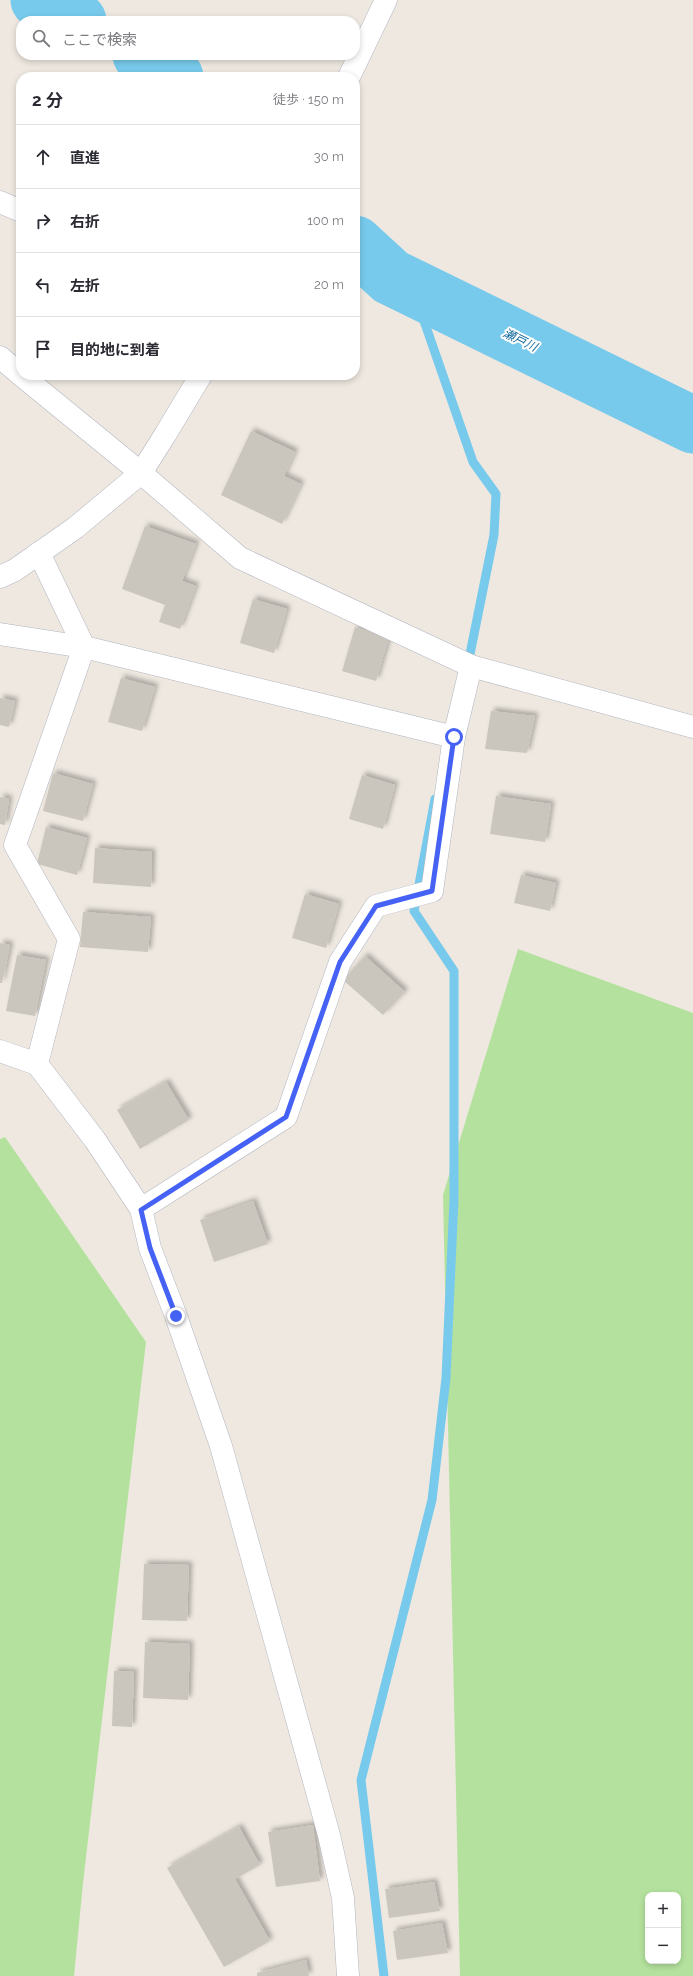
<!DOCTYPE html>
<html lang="ja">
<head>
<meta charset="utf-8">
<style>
  :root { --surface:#fff; --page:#f2f2f3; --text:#2b2b33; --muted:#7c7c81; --line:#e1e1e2 }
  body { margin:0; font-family:Raleway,"Noto Sans JP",sans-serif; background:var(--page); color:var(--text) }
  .controls { position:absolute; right:12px; bottom:12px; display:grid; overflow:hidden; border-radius:8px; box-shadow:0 2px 6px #0003 }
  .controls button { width:36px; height:36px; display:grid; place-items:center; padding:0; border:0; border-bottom:1px solid var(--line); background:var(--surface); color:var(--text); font:20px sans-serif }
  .stop { position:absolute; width:12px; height:12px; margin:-9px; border:3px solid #4562f5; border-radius:50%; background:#fff }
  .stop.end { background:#4562f5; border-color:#fff; box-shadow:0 1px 4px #0008 }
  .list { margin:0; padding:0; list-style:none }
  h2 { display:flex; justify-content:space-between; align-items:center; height:52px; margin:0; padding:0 16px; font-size:17px }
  h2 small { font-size:13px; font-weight:400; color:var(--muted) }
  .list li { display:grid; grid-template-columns:26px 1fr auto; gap:12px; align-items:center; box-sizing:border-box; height:64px; padding:0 16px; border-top:1px solid var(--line) }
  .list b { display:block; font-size:15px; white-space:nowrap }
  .list em { font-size:13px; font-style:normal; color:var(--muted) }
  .icon { flex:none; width:22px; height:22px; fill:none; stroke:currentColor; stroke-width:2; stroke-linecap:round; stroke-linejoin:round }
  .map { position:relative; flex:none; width:693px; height:1976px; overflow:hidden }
  .search { position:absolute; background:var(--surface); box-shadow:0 2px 6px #0003; left:16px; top:16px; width:344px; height:44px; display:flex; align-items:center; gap:10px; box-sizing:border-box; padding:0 14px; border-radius:16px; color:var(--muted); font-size:15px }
  .panel { position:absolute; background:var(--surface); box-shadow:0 2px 6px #0003; left:16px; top:72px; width:344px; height:308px; border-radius:16px }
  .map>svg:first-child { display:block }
  .green { fill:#b4e29e; fill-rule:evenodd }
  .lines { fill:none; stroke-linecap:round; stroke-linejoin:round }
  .stream { stroke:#77caec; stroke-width:9 }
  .river { stroke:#77caec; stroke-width:57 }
  .building { fill:#cac6be; filter:url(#shadow) }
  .street-casing { stroke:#b3b6c0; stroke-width:23 }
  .secondary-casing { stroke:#b3b6c0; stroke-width:23 }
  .street { stroke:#fff; stroke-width:22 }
  .secondary { stroke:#fff; stroke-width:22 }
  .route { stroke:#4562f5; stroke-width:5 }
  .labels { text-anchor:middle; stroke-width:4; stroke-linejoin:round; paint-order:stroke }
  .water-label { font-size:12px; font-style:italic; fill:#11699c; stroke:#fff }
</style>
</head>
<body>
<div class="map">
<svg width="693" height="1976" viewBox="0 0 693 1976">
  <defs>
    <filter id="shadow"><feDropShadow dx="3.5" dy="-3.5" stdDeviation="2" flood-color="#0004"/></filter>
  </defs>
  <rect width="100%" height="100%" fill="#eee8e0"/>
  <g class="green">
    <path d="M518,949l175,64v963h-233l-17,-781zM648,1895h30v66h-30z"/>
    <path d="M5,1137l141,205 -63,541 -9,93h-74v-837z"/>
  </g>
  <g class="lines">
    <g class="stream">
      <path d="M391,277l32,41 50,144 23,32 -2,41 -26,129"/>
      <path d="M384,1976l-23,-196 71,-280 14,-122 8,-179v-228l-40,-60 21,-112"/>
    </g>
    <g class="river">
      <path d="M39,0l39,21"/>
      <path d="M141,55l24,13 10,9"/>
      <path d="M355,244l36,33 302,148"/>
    </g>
  </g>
  <g class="building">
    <path d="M251,431l44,21 -11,24 17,8 -19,40 -61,-29z"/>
    <path d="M145,526l51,18 -14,37 14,5 -16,43 -21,-7 6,-17 -43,-16z"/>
    <path d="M253,599l34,10 -13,44 -34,-10z"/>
    <path d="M355,627l34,10 -13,44 -34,-10z"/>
    <path d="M121,678l34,9 -13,44 -34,-9z"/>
    <path d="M0,698l15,3 -6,26 -9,-2z"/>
    <path d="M491,711l44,5 -8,37 -42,-4z"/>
    <path d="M53,773l40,11 -10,37 -40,-10z"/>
    <path d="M362,775l33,10 -12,44 -34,-10z"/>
    <path d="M496,796l55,8 -6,38 -55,-8z"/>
    <path d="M0,797l9,2 -4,26 -5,-1z"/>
    <path d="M46,827l41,11 -10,37 -40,-11z"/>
    <path d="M95,848l57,4 -1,35 -58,-4z"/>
    <path d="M521,875l35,8 -6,28 -36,-8z"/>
    <path d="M305,894l34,10 -13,44 -34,-10z"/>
    <path d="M83,912l68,5 -3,35 -68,-5z"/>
    <path d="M0,943l10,2 -8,38h-2z"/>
    <path d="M17,955l29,5 -11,56 -29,-5z"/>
    <path d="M365,956l40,36 -22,23 -40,-35z"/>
    <path d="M166,1082l23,38 -49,29 -23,-39z"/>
    <path d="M253,1201l15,43 -54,18 -14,-42z"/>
    <path d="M144,1564l45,1 -2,56 -45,-1z"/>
    <path d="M145,1642l45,2 -2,56 -45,-2z"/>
    <path d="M114,1671l20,1 -2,55 -20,-1z"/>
    <path d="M313,1825l7,56 -44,6 -8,-55z"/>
    <path d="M239,1827l21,38 -25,14 35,62 -46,26 -57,-99z"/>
    <path d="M434,1882l6,29 -51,7 -4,-29z"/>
    <path d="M442,1923l6,30 -51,7 -4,-29z"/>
    <path d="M306,1960l3,16h-52v-3z"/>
  </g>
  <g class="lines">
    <g class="street-casing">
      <g id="street">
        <path d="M0,202l21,9"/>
        <path d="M0,357l21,18"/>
        <path d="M21,375l120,98 99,85 231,108 222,61"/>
        <path d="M0,634l84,13 370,90"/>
        <path d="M0,1051l37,13 58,76 46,69 9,39 26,68 45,130 108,389 14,63 5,78"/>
        <path d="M37,1064l32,-125 -54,-94 69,-198 -45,-94"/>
        <path d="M141,1209l145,-92 54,-155 36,-56 56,-15 22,-154 17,-71"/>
      </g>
    </g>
    <g class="secondary-casing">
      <g id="secondary">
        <path d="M349,77l37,-77"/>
        <path d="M0,577l15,-7 60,-42 66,-55 24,-38 36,-60"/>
      </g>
    </g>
    <use href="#street" class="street"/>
    <use href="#secondary" class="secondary"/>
  </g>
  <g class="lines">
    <path class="route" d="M176,1316l-26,-68 -9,-38 145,-93 54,-155 36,-56 56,-15 22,-154"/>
  </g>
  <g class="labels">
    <g class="water-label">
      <text transform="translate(520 340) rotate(26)" y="4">瀬戸川</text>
    </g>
  </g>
</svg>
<div class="controls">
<button>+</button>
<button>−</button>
</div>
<div class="stop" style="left:454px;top:737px"></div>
<div class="stop end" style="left:176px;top:1316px"></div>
<div class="search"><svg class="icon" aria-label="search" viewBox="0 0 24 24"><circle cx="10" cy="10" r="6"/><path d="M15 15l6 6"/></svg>ここで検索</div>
<section class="panel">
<h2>2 分<small>徒歩 · 150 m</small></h2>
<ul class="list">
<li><svg class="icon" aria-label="ahead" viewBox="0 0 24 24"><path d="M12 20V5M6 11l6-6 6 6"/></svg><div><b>直進</b></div><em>30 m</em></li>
<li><svg class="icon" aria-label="right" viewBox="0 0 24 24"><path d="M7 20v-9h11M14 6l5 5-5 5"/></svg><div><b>右折</b></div><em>100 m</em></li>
<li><svg class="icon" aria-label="left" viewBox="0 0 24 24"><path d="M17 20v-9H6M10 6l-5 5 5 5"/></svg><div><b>左折</b></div><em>20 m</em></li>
<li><svg class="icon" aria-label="arrive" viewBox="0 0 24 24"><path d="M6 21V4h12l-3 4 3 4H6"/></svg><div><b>目的地に到着</b></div></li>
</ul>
</section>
</div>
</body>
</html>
